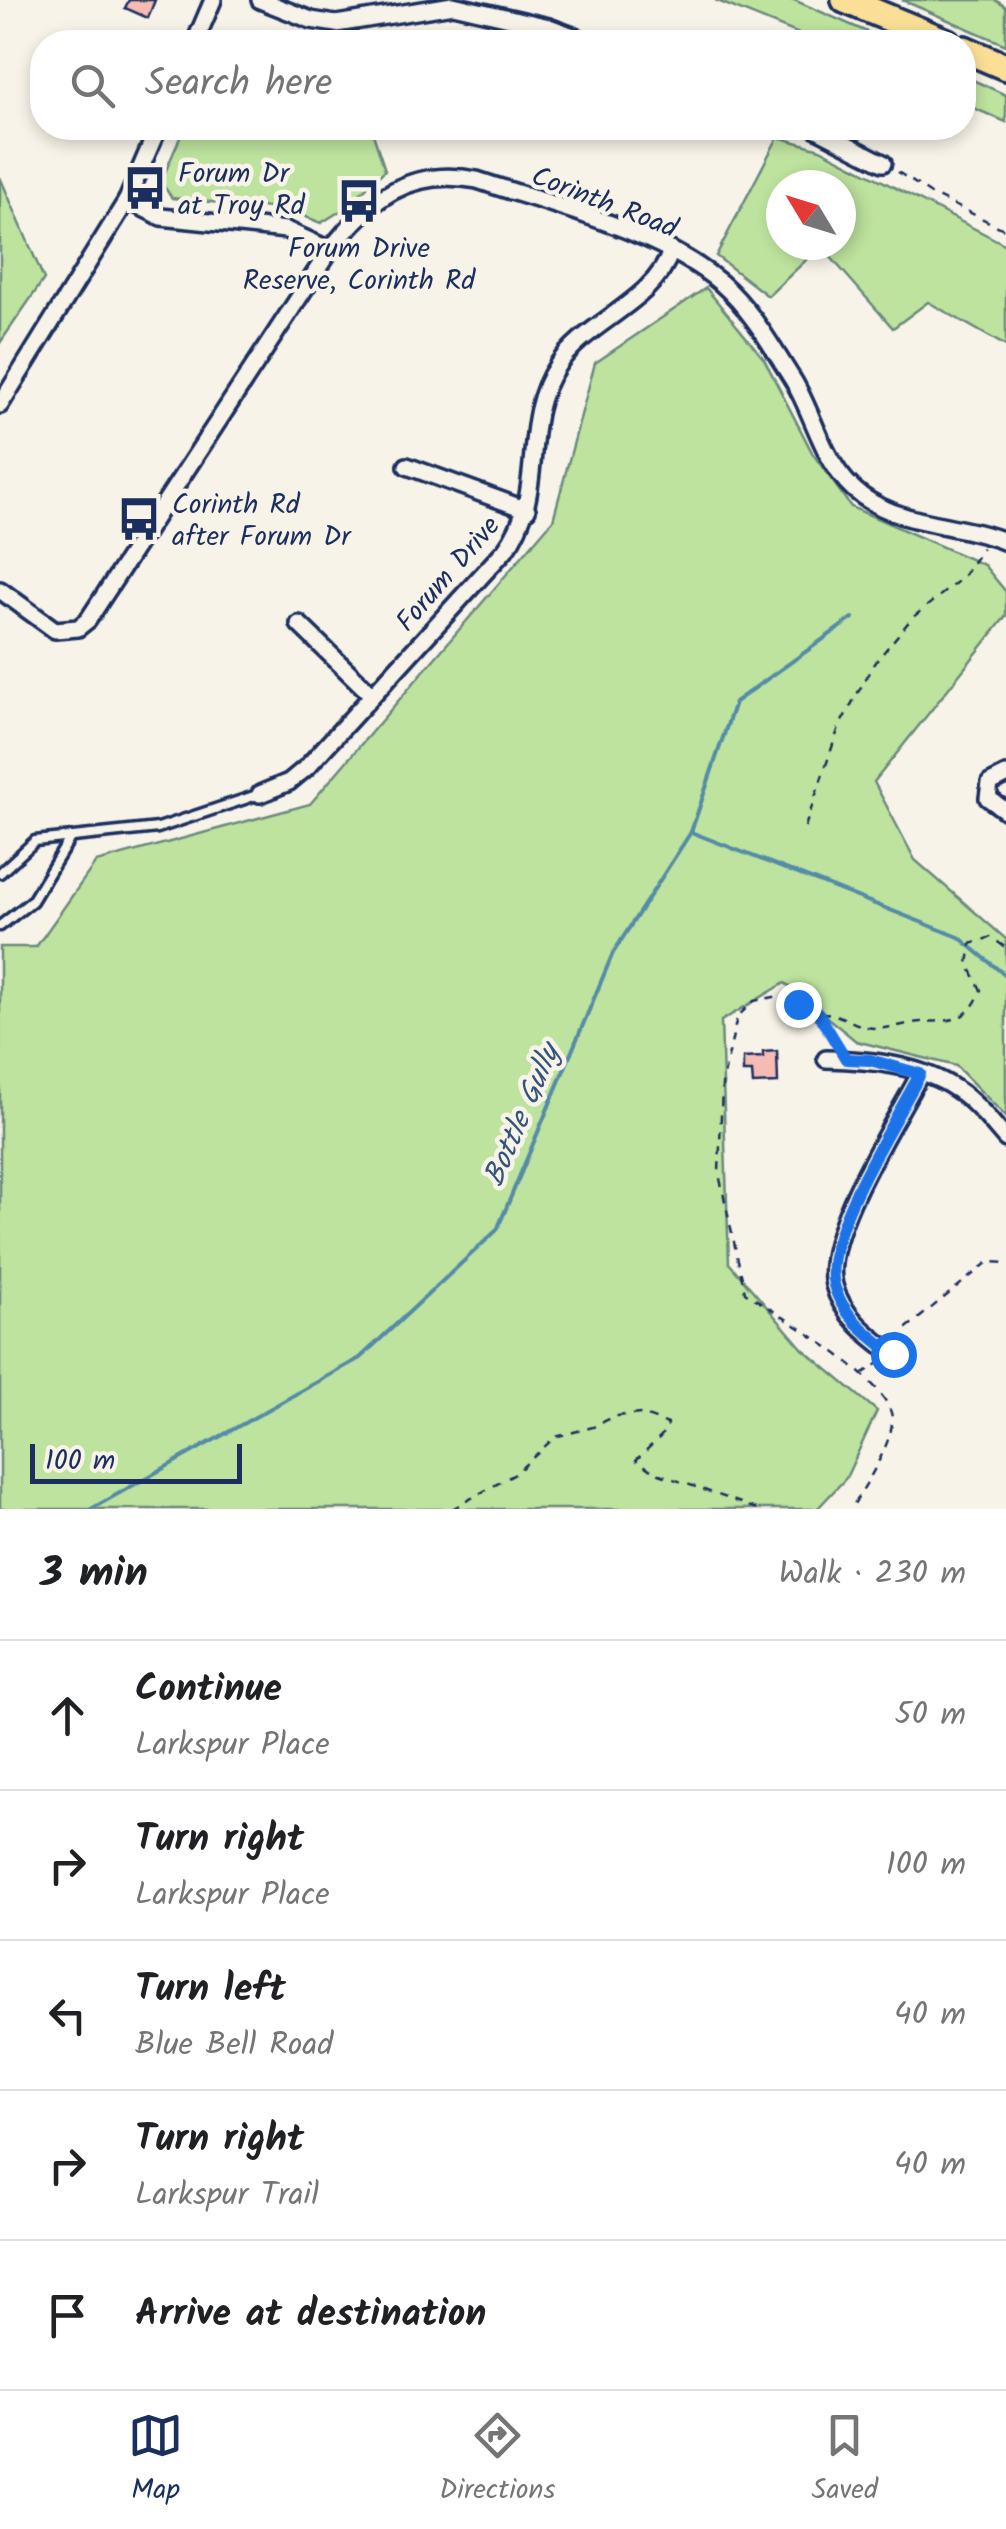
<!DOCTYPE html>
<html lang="en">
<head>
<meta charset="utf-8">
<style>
  :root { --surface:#fff; --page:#f6f6f6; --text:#202124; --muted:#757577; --line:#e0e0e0; --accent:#1b2f5e }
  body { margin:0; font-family:Kalam,sans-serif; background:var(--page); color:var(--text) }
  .compass { position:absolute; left:766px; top:170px; width:90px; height:90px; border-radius:50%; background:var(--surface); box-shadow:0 5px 15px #0003; rotate:308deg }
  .scale { position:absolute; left:30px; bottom:25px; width:212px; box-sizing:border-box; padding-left:10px; border:5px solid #1b2f5e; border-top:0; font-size:28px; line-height:35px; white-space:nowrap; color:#1b2f5e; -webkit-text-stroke:8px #f7f3e8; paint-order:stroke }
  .stop { position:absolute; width:30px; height:30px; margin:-22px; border:8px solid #1a73e8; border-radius:50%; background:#fff }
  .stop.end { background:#1a73e8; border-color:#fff; box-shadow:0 2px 10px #0008 }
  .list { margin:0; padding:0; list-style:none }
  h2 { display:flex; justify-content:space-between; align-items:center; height:130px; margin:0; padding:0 40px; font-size:42px }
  h2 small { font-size:32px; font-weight:400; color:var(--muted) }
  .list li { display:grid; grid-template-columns:65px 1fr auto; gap:30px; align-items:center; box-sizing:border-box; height:150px; padding:0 40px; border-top:2px solid var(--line) }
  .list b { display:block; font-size:38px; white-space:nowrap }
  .list p { margin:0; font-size:32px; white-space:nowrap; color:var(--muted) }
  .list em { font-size:32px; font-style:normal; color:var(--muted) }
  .icon { flex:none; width:55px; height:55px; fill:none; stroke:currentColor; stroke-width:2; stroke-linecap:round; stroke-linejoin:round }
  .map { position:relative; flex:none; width:1006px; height:1509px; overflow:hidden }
  .search { position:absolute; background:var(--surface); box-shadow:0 5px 15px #0003; left:30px; right:30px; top:30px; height:110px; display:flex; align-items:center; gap:25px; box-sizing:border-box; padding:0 35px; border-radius:40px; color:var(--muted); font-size:38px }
  .sheet { height:880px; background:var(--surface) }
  nav { display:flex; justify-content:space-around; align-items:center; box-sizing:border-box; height:140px; border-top:2px solid var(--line); background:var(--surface); font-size:28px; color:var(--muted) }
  nav a { display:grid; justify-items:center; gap:5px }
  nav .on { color:var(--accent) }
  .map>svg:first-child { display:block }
  .green { fill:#bde39e; stroke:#6c897e; stroke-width:2.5; fill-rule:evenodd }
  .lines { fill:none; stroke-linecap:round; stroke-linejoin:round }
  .stream { stroke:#548ba7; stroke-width:4 }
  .building { fill:#f6bbb3; stroke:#1b2f5e; stroke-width:2.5 }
  .service-casing { stroke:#1b2f5e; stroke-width:15 }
  .minor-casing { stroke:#1b2f5e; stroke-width:22 }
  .trunk-casing { stroke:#1b2f5e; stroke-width:32 }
  .path { stroke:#1b2f5e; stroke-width:2.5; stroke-dasharray:8 8; stroke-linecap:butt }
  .service { stroke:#f7f3e8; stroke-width:8 }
  .minor { stroke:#f7f3e8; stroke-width:15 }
  .trunk { stroke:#fbdf96; stroke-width:25 }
  .route { stroke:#1a73e8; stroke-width:12 }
  .labels { text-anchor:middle; stroke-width:9; stroke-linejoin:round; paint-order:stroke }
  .poi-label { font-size:28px; fill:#1b2f5e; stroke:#f7f3e8; text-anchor:start }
  .street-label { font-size:28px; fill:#1b2f5e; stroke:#f7f3e8 }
  .water-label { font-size:30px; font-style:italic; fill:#33557c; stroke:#f7f3e8 }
</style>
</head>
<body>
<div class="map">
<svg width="1006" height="1509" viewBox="0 0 1006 1509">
  <rect width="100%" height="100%" fill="#f7f3e8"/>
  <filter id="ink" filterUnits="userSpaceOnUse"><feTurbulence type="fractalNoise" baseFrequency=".01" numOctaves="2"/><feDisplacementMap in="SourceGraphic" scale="20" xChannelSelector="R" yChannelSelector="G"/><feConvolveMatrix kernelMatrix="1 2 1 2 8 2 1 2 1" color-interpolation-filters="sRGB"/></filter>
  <g filter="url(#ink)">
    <g class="green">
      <path d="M715,0h79l96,42h-71z"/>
      <path d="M902,0h93l11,7v38z"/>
      <path d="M964,76l42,19v27l-42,-18z"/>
      <path d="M184,128h187l14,42 -40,38 -24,15 -32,-13 -117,-12 -11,-16z"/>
      <path d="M778,137l42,12 186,96v101l-78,-44 -35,26 -72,-82 -53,50 -52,-40zM781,185h60v60h-60z"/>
      <path d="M0,177l44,102 -44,64z"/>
      <path d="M706,288l58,71 49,95 38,53 133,58 22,27v24l-132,166 41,78 91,79v178l-50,-51 -100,-25 -71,-58 -64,38 8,242 74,86 74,62 -31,67 -29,31h-817v-562h36l60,-85 214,-58 243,-284 42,-157z"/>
    </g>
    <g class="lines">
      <g class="stream">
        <path d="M691,832l268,105 47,39"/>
        <path d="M91,1509l269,-151 137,-128 116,-277 78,-121 44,-130 118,-84"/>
      </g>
    </g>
    <g class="building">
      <path d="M129,0h26l-7,18 -23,-10z"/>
      <path d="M777,1051l1,32 -25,1 -1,-12h-9v-14l20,-1v-5z"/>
    </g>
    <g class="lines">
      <g class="service-casing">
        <g id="service">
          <path d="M0,873l35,-32 123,-13 102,-34"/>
          <path d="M0,926l32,-25 37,-61"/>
        </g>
      </g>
      <g class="minor-casing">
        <g id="minor">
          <path d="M260,0l51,20 25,4 117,-19 96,22 40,15"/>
          <path d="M195,42l18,-42"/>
          <path d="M815,128l68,35"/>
          <path d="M127,200l34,17 125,13 44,20"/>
          <path d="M0,405l127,-205 31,-72"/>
          <path d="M407,466l120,44"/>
          <path d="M0,590l55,40 23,-2 10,-8 242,-370c40,-51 79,-83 147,-70 77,26 181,50 244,103 30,26 51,64 72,97 23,38 31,89 69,116 43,31 100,27 144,46"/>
          <path d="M299,624l73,71"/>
          <path d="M1006,775l-16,8 -2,15 18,13"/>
          <path d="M260,794l29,-12 18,-15 198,-217c43,-57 13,-126 52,-184 29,-45 97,-63 114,-115"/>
          <path d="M826,1059c43,1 93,5 130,30 19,12 35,33 50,50"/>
          <path d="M893,1354c-24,-18 -51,-38 -59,-69 -13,-50 62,-164 86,-211"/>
        </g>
      </g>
      <g class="trunk-casing">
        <g id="trunk">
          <path d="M845,0l102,42"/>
          <path d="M964,49l42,18"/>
        </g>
      </g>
      <g class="path">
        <path d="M898,172l33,22 75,36"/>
        <path d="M805,827l34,-100 34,-62 39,-47 50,-40 21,-30"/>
        <path d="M821,1013c17,-1 30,11 46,14 15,3 26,0 40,-3 32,-7 59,7 74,-34l-13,-26 3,-20 20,-7 15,11"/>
        <path d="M835,1042l-17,-29 -39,-17 -25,5 -17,16 -15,68 -3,89 26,118c36,26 140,82 147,125 3,23 -29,72 -41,92"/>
        <path d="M898,1342l5,-11 85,-69 18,1"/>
        <path d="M862,1374l19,-12"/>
        <path d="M452,1509l63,-35 40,-37 38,-10 22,-11 27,-2 26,10 -7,12 -25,24 18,12 103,37"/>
      </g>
      <use href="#service" class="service"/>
      <use href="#minor" class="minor"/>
      <use href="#trunk" class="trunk"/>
    </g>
  </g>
  <g class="lines" filter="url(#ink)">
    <path class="route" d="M798,1004l20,9 28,46 24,1 50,14c-24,47 -99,161 -86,211 8,31 36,51 59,69"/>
  </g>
  <defs>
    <g id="bus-bare" transform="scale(3.45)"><path d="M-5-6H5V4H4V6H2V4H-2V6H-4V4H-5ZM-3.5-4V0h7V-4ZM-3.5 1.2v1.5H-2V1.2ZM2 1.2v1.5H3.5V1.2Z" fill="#1b2f5e" stroke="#f7f3e8" stroke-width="2.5" paint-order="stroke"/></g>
  </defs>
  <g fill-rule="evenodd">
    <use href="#bus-bare" x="145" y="188"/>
    <use href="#bus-bare" x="359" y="201"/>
    <use href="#bus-bare" x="139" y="519"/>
  </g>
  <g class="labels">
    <g class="poi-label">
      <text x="178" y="182">Forum Dr<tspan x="178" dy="32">at Troy Rd</tspan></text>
      <text x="359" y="257" text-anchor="middle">Forum Drive<tspan x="359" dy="32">Reserve, Corinth Rd</tspan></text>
      <text x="172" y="513">Corinth Rd<tspan x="172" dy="32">after Forum Dr</tspan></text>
    </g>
    <g class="street-label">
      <text transform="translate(605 201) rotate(21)" y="10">Corinth Road</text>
      <text transform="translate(447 573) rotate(-49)" y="10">Forum Drive</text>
    </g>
    <g class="water-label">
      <text transform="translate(521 1115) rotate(-67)" y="10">Bottle Gully</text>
    </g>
  </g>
</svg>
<svg class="compass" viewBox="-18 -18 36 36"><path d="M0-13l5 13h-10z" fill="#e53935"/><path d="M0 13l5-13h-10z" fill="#757577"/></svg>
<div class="scale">100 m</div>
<div class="stop" style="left:893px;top:1354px"></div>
<div class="stop end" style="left:798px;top:1004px"></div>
<div class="search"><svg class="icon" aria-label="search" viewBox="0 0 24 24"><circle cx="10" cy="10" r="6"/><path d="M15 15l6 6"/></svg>Search here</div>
</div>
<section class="sheet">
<h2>3 min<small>Walk · 230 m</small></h2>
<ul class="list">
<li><svg class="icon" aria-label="ahead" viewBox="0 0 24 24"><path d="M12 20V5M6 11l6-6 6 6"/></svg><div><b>Continue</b><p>Larkspur Place</p></div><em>50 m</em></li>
<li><svg class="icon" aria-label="right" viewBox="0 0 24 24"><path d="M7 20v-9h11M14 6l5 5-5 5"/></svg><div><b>Turn right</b><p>Larkspur Place</p></div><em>100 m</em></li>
<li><svg class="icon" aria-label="left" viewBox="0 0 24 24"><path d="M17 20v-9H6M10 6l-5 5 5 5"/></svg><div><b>Turn left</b><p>Blue Bell Road</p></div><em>40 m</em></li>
<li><svg class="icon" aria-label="right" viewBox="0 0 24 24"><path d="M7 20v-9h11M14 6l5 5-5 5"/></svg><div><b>Turn right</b><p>Larkspur Trail</p></div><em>40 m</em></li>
<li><svg class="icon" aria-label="arrive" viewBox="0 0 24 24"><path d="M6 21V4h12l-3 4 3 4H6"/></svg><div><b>Arrive at destination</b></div></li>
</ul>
</section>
<nav>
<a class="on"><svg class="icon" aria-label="map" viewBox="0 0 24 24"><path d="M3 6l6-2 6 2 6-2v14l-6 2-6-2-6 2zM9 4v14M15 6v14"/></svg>Map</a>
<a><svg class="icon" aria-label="directions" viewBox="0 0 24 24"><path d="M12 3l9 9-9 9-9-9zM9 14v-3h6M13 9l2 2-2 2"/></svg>Directions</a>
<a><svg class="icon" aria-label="saved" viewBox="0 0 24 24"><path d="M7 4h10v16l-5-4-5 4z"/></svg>Saved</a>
</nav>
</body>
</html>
